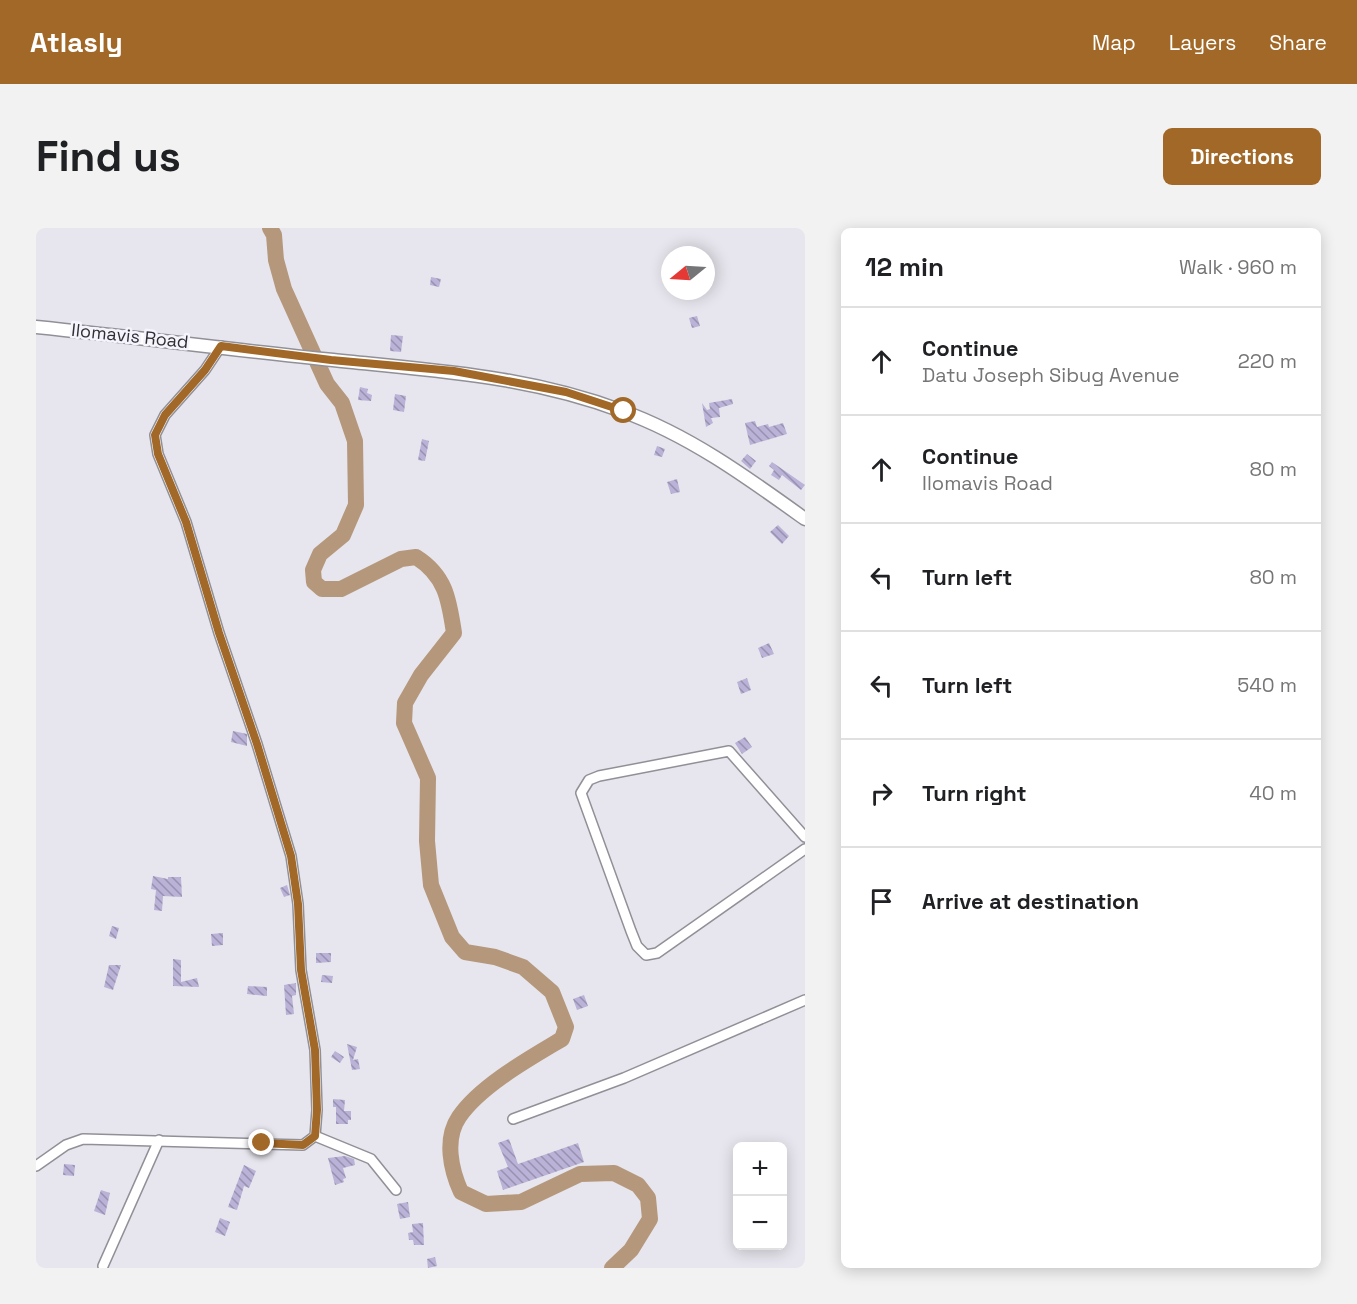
<!DOCTYPE html>
<html lang="en">
<head>
<meta charset="utf-8">
<style>
  :root { --surface:#fff; --page:#f2f2f2; --text:#202124; --muted:#757577; --line:#e0e0e0; --accent:#a26827 }
  body { margin:0; font-family:"Space Grotesk",sans-serif; background:var(--page); color:var(--text) }
  .controls { position:absolute; right:18px; bottom:18px; display:grid; overflow:hidden; border-radius:9px; box-shadow:0 3px 15px #0003 }
  .controls button { width:54px; height:54px; display:grid; place-items:center; padding:0; border:0; border-bottom:2px solid var(--line); background:var(--surface); color:var(--text); font:30px sans-serif }
  .compass { position:absolute; left:625px; top:18px; width:54px; height:54px; border-radius:50%; background:var(--surface); box-shadow:0 3px 15px #0003; rotate:252deg }
  .stop { position:absolute; width:18px; height:18px; margin:-14px; border:4px solid #a26827; border-radius:50%; background:#fff }
  .stop.end { background:#a26827; border-color:#fff; box-shadow:0 2px 6px #0008 }
  .list { margin:0; padding:0; list-style:none }
  h2 { display:flex; justify-content:space-between; align-items:center; height:78px; margin:0; padding:0 24px; font-size:26px }
  h2 small { font-size:20px; font-weight:400; color:var(--muted) }
  .list li { display:grid; grid-template-columns:39px 1fr auto; gap:18px; align-items:center; box-sizing:border-box; height:108px; padding:0 24px; border-top:2px solid var(--line) }
  .list b { display:block; font-size:22px; white-space:nowrap }
  .list p { margin:0; font-size:20px; white-space:nowrap; color:var(--muted) }
  .list em { font-size:20px; font-style:normal; color:var(--muted) }
  .icon { flex:none; width:33px; height:33px; fill:none; stroke:currentColor; stroke-width:2; stroke-linecap:round; stroke-linejoin:round }
  .map { position:relative; flex:none; width:769px; height:1040px; overflow:hidden; border-radius:9px }
  header { display:flex; align-items:center; gap:36px; box-sizing:border-box; height:84px; padding:0 30px; background:var(--accent); color:#fff }
  header strong { font-size:28px }
  nav { display:flex; gap:33px; margin-inline-start:auto; font-size:21px }
  .intro { display:flex; align-items:center; justify-content:space-between; box-sizing:border-box; height:144px; padding:0 36px }
  h1 { margin:0; font-size:42px }
  .button { padding:15px 27px; border-radius:9px; background:var(--accent); color:#fff; font-size:21px; font-weight:700 }
  main { display:flex; gap:36px; padding:0 36px }
  aside { flex:1; background:var(--surface); border-radius:9px; box-shadow:0 3px 15px #0003 }
  .map>svg:first-child { display:block }
  .lines { fill:none; stroke-linecap:round; stroke-linejoin:round }
  .river { stroke:#b5977b; stroke-width:16 }
  .building { fill:url(#building-back-hatch) }
  .minor-casing { stroke:#919097; stroke-width:12 }
  .major-casing { stroke:#919097; stroke-width:15 }
  .minor { stroke:#fff; stroke-width:9 }
  .major { stroke:#fff; stroke-width:12 }
  .route { stroke:#a26827; stroke-width:8 }
  .labels { text-anchor:middle; stroke-width:5; stroke-linejoin:round; paint-order:stroke }
  .street-label { font-size:18px; fill:#2f2e32; stroke:#f5f3fc }
</style>
</head>
<body>
<header>
<strong>Atlasly</strong>
<nav><a>Map</a><a>Layers</a><a>Share</a></nav>
</header>
<div class="intro"><h1>Find us</h1><a class="button">Directions</a></div>
<main>
<div class="map">
<svg width="769" height="1040" viewBox="0 0 769 1040">
  <defs>
    <pattern id="building-back-hatch" width="6" height="6" patternUnits="userSpaceOnUse" patternTransform="scale(1.5)"><rect width="6" height="6" fill="#bab2d7"/><path d="M-1 5l2 2M0 0l6 6M5-1l2 2" fill="none" stroke="#9891af"/></pattern>
  </defs>
  <rect width="100%" height="100%" fill="#e7e6ee"/>
  <g class="lines">
    <path class="river" d="M234,0l4,7 2,25 8,29 43,95 15,19 13,38 1,64 -13,30 -23,19 -7,16 1,12 8,7h19l60,-30 15,-2c30,19 33,43 38,76l-33,42 -16,28 -1,20 24,55 -1,63 4,44 21,52 13,15 30,5 28,10 29,25 14,35 -4,12c-32,19 -82,47 -103,78 -15,22 -8,53 2,75l25,12 35,-2 59,-28 34,-1 24,12 10,13 2,21 -19,31 -19,18"/>
  </g>
  <g class="building">
    <path d="M395,49l10,2 -2,8 -9,-2z"/>
    <path d="M661,88l3,10 -8,2 -3,-10z"/>
    <path d="M355,107l12,1 -2,16 -11,-1z"/>
    <path d="M324,159l8,2 -1,4 5,2 -1,6 -13,-1z"/>
    <path d="M359,166l11,2 -2,16 -11,-2z"/>
    <path d="M696,171l1,5 -14,4 1,9 -9,1 2,5 -7,4 -4,-24 5,7 3,-1 -1,-6z"/>
    <path d="M719,193l2,6 11,-3 1,3 14,-4 4,11 -37,11 -5,-22z"/>
    <path d="M386,211l7,2 -4,20 -7,-1z"/>
    <path d="M621,218l8,3 -3,8 -8,-2z"/>
    <path d="M711,226l9,7 -6,8 -9,-8z"/>
    <path d="M736,234l33,23 -4,5 -19,-15 -3,5 -8,-5 3,-5 -5,-4z"/>
    <path d="M641,251l3,13 -9,2 -4,-12z"/>
    <path d="M742,297l11,11 -7,8 -12,-12z"/>
    <path d="M733,415l5,11 -12,4 -4,-10z"/>
    <path d="M711,450l4,12 -10,4 -4,-12z"/>
    <path d="M197,503l14,3v12l-16,-4z"/>
    <path d="M709,509l7,10 -10,7 -7,-11z"/>
    <path d="M117,648l15,3v-2h13l1,20 -19,-1 -1,15 -8,-1 2,-20 -5,-1z"/>
    <path d="M251,657l3,10 -6,2 -4,-9z"/>
    <path d="M76,698l7,2 -3,11 -7,-3z"/>
    <path d="M187,705v12l-11,1 -1,-12z"/>
    <path d="M280,725h15v9l-15,1z"/>
    <path d="M137,731l8,1v22l16,-4 2,9 -26,-1z"/>
    <path d="M73,737h12l-8,25 -9,-3z"/>
    <path d="M286,747l11,1 -1,7 -11,-1z"/>
    <path d="M260,755v12l-4,1 2,18 -8,1 -2,-30z"/>
    <path d="M212,758l19,1v9l-20,-2z"/>
    <path d="M548,767l4,11 -11,4 -4,-11z"/>
    <path d="M311,816l10,3 -4,13 5,-1 2,10 -8,1z"/>
    <path d="M299,823l9,6 -4,6 -9,-6z"/>
    <path d="M297,871l12,1 -1,11h7v9h-3v4h-12v-17h-3z"/>
    <path d="M473,911l9,25 60,-21 6,19 -81,28 -6,-19 11,-4 -10,-24z"/>
    <path d="M309,928l9,3 1,6 -12,3 3,10 -3,1 1,3 -9,3 -7,-27z"/>
    <path d="M28,936l11,1 -1,11 -11,-1z"/>
    <path d="M208,937l12,6 -7,17 -5,-2 -7,24 -9,-3z"/>
    <path d="M65,962l9,3 -5,22 -11,-4z"/>
    <path d="M372,974l2,15 -10,2 -3,-15z"/>
    <path d="M184,990l10,4 -5,14 -10,-4z"/>
    <path d="M387,995l1,22h-10l-1,-5h-4l-1,-7 5,-1 -1,-8z"/>
    <path d="M399,1029l2,9 -9,2 -1,-9z"/>
  </g>
  <g class="lines">
    <g class="minor-casing">
      <g id="minor">
        <path d="M769,609l-76,-86 -130,25 -10,4 -8,13 50,138 6,15 9,9 11,-2 148,-104"/>
        <path d="M477,891l111,-41 181,-78"/>
        <path d="M279,908l56,23 25,31"/>
        <path d="M0,938l30,-21 17,-6 220,6 12,-9 2,-26 -2,-60 -14,-80 -3,-66 -7,-48 -34,-112 -38,-111 -33,-111 -28,-68 -3,-19 10,-20 40,-45 16,-24"/>
        <path d="M67,1038l56,-126"/>
      </g>
    </g>
    <g class="major-casing">
      <path id="major" d="M0,99c99,10 198,23 297,33 102,11 192,15 289,51 67,24 126,67 183,108"/>
    </g>
    <use href="#minor" class="minor"/>
    <use href="#major" class="major"/>
  </g>
  <g class="lines">
    <path class="route" d="M226,915l41,2 12,-9 2,-26 -2,-60 -14,-80 -3,-66 -7,-48 -34,-112 -38,-111 -33,-111 -28,-68 -3,-19 10,-20 40,-45 16,-24 110,14 123,11 112,21 58,19"/>
  </g>
  <g class="labels">
    <g class="street-label">
      <text transform="translate(94 108) rotate(6)" y="6">Ilomavis Road</text>
    </g>
  </g>
</svg>
<div class="controls">
<button>+</button>
<button>−</button>
</div>
<svg class="compass" viewBox="-18 -18 36 36"><path d="M0-13l5 13h-10z" fill="#e53935"/><path d="M0 13l5-13h-10z" fill="#757577"/></svg>
<div class="stop" style="left:588px;top:183px"></div>
<div class="stop end" style="left:226px;top:915px"></div>
</div>
<aside>
<h2>12 min<small>Walk · 960 m</small></h2>
<ul class="list">
<li><svg class="icon" aria-label="ahead" viewBox="0 0 24 24"><path d="M12 20V5M6 11l6-6 6 6"/></svg><div><b>Continue</b><p>Datu Joseph Sibug Avenue</p></div><em>220 m</em></li>
<li><svg class="icon" aria-label="ahead" viewBox="0 0 24 24"><path d="M12 20V5M6 11l6-6 6 6"/></svg><div><b>Continue</b><p>Ilomavis Road</p></div><em>80 m</em></li>
<li><svg class="icon" aria-label="left" viewBox="0 0 24 24"><path d="M17 20v-9H6M10 6l-5 5 5 5"/></svg><div><b>Turn left</b></div><em>80 m</em></li>
<li><svg class="icon" aria-label="left" viewBox="0 0 24 24"><path d="M17 20v-9H6M10 6l-5 5 5 5"/></svg><div><b>Turn left</b></div><em>540 m</em></li>
<li><svg class="icon" aria-label="right" viewBox="0 0 24 24"><path d="M7 20v-9h11M14 6l5 5-5 5"/></svg><div><b>Turn right</b></div><em>40 m</em></li>
<li><svg class="icon" aria-label="arrive" viewBox="0 0 24 24"><path d="M6 21V4h12l-3 4 3 4H6"/></svg><div><b>Arrive at destination</b></div></li>
</ul>
</aside>
</main>
</body>
</html>
